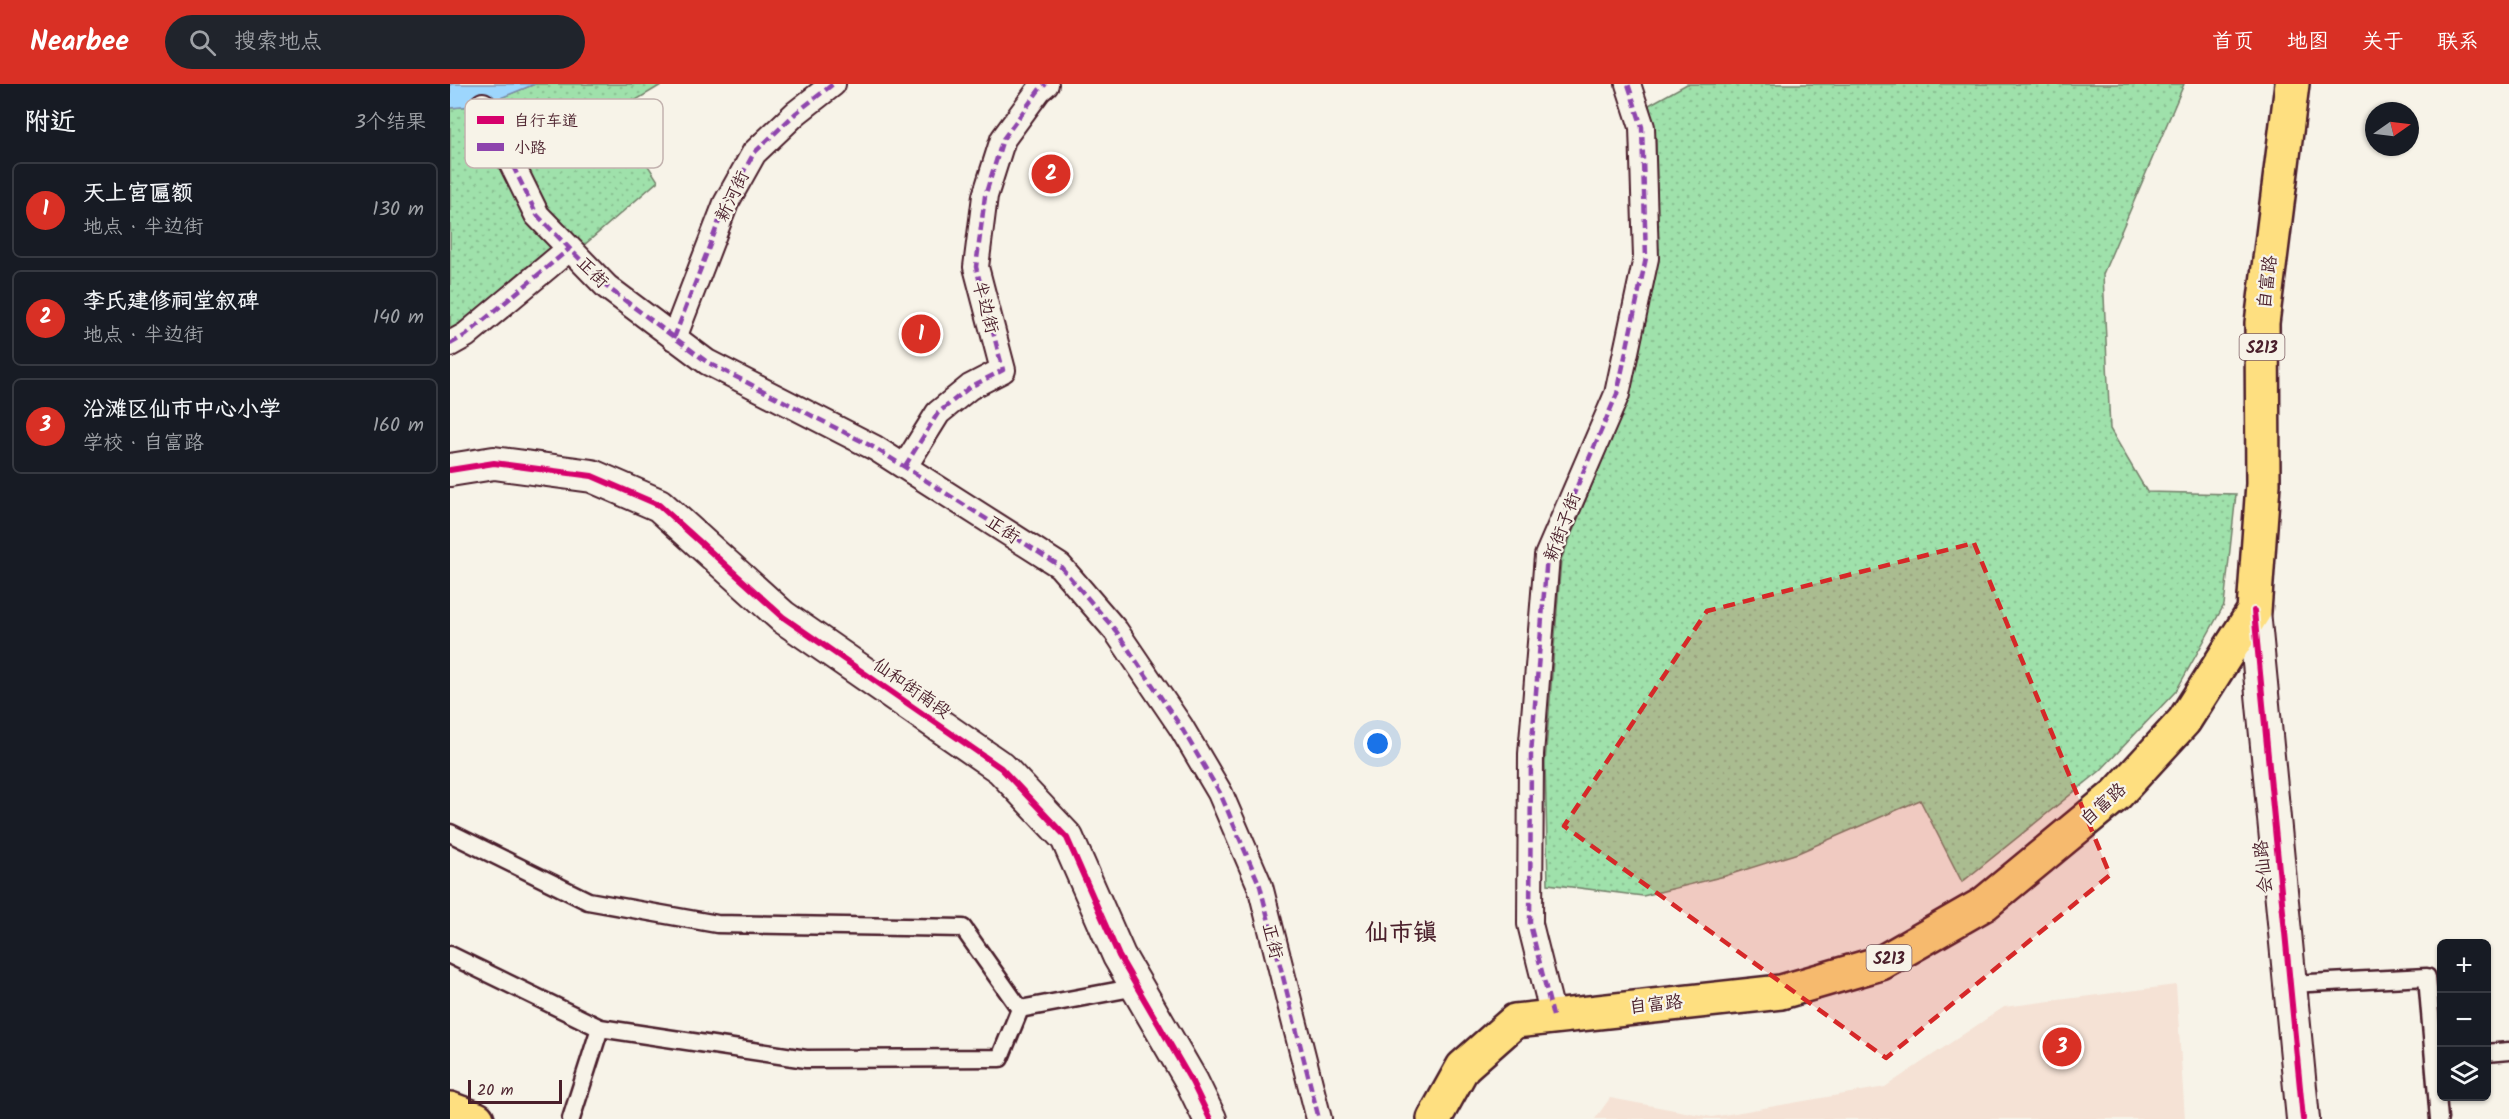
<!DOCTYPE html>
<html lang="zh">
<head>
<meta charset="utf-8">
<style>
  :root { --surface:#171b24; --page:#20242c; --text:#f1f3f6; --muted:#9ea1a6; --line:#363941; --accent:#d93025 }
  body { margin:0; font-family:Kalam,"LXGW WenKai TC",sans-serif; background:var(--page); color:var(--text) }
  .controls { position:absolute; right:18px; bottom:18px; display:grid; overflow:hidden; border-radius:9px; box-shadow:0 2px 4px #0004 }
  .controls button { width:54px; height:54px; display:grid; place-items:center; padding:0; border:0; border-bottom:2px solid var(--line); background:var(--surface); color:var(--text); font:30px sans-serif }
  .compass { position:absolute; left:1915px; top:18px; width:54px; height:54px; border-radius:50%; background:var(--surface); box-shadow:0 2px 4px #0004; rotate:76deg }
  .scale { position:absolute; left:18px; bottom:15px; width:94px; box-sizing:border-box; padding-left:6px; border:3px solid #4a1f2b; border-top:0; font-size:16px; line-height:21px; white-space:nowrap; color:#4a1f2b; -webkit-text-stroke:4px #f7f3e8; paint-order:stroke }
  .you { position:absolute; left:928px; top:660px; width:21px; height:21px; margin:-15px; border:4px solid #fff; border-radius:50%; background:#1a73e8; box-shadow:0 0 0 9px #1a73e833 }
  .badge { display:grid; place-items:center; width:39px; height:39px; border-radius:50%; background:var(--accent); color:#fff; font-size:20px; font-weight:700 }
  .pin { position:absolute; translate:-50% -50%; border:3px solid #fff; box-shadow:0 2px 6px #0006 }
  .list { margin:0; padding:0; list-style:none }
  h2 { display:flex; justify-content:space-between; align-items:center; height:78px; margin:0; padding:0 24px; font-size:26px }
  h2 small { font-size:20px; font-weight:400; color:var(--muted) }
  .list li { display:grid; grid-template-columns:39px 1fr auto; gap:18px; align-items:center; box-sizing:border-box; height:96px; margin:0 12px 12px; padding:0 12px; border:2px solid var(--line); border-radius:9px }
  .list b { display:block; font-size:22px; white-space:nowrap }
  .list p { margin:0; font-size:20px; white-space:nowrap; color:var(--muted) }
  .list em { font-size:20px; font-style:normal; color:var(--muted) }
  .icon { flex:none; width:33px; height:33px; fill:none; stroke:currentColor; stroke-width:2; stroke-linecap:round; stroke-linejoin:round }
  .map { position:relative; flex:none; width:2059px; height:1035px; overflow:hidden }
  header { display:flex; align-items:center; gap:36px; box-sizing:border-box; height:84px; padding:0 30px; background:var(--accent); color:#fff }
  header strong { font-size:28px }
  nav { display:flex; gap:33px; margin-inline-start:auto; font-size:21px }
  .search { width:420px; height:54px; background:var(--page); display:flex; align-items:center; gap:15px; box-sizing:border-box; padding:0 21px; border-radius:33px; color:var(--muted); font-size:22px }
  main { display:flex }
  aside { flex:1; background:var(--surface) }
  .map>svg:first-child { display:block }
  .built { fill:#f5e2d5 }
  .park { fill:url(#park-dots); stroke:#74806b; stroke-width:1.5 }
  .water { fill:#9dd6fd; stroke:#7c8da9; stroke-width:1.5 }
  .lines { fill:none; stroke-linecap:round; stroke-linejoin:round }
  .service-casing { stroke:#4a1f2b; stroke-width:21 }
  .pedestrian-casing { stroke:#4a1f2b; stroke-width:28 }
  .minor-casing { stroke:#4a1f2b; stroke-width:36 }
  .primary-casing { stroke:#4a1f2b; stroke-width:38 }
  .service { stroke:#f7f3e8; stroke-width:16 }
  .pedestrian { stroke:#f7f3e8; stroke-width:24 }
  .minor { stroke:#f7f3e8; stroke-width:32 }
  .primary { stroke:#fedf80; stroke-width:33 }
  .quiet { stroke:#8e44ad; stroke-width:4.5; stroke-dasharray:9 4.5; stroke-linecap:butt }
  .cycleway-casing { stroke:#f7f3e8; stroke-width:10 }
  .cycleway { stroke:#d6006c; stroke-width:6 }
  .marked { fill:#d62828; fill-opacity:0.2; stroke:#d62828; stroke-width:4.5; stroke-dasharray:12 8; stroke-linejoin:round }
  .labels { text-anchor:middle; stroke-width:4.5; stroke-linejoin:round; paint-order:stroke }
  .shield { fill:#f7f3e8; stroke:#7e5f64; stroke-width:1.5 }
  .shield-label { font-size:16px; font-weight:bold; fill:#4a1f2b }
  .street-label { font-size:18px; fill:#4a1f2b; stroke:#f7f3e8 }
  .district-label { font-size:24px; font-weight:bold; fill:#4a1f2b; stroke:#f7f3e8 }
  .key { fill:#f7f3e8; stroke:#c3b3af; stroke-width:1.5 }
  .key-label { font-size:16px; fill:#4a1f2b }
</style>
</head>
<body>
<header>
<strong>Nearbee</strong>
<div class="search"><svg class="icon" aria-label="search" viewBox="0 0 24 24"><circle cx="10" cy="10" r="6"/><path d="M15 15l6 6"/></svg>搜索地点</div>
<nav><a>首页</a><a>地图</a><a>关于</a><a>联系</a></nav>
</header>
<main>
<aside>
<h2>附近<small>3个结果</small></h2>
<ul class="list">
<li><span class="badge">1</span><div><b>天上宫匾额</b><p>地点 · 半边街</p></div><em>130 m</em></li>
<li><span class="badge">2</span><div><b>李氏建修祠堂叙碑</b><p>地点 · 半边街</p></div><em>140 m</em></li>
<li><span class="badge">3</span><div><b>沿滩区仙市中心小学</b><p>学校 · 自富路</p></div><em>160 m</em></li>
</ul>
</aside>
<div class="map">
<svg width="2059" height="1035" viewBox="0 0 2059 1035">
  <defs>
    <pattern id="park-dots" width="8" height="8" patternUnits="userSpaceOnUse" patternTransform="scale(1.5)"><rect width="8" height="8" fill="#9fe1ab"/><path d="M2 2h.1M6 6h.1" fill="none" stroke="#8ac193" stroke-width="1.8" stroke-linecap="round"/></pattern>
  </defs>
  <rect width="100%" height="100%" fill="#f7f3e8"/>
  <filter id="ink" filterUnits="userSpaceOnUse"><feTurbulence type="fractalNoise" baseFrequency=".0167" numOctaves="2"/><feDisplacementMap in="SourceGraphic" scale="12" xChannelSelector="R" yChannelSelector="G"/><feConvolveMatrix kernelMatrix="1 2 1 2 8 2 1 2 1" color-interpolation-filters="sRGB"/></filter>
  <g filter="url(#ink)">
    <path class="built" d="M1726,901l9,134h-590l15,-21 102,19 173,-30 119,-80z"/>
    <g class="park">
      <path d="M85,0h128l-49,29 44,68 -195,169 -13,8v-250l33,-3z"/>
      <path d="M1237,0h497l-81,190 7,155 37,63 89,2 -12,111 -48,86 -76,80 -138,111 -42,-82 -122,53 -73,23 -82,20 -95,-12 -3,-121 16,-203 68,-166 29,-138 -2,-117 -7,-34z"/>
    </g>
    <path class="water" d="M0,0h85l-52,21 -33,3z"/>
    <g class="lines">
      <g class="service-casing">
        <g id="service">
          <path d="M0,749l138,68 129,23 246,4 57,81 117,-22"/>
          <path d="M0,871l150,73 206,31 194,-1 20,-49"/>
          <path d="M1840,900l137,-7 12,142"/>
          <path d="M2036,969l23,-2"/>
          <path d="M121,1035l29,-91"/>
        </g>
      </g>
      <g class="pedestrian-casing">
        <g id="pedestrian">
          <path d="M33,21l54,110 70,72 100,75 168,86 185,118 56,65 65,96 39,66 40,93 59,233"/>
          <path d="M224,254l52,-135 28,-50 42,-40 37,-29"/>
          <path d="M0,260l16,-9 103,-86"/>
          <path d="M455,382l33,-53 32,-26 33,-17 -27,-103 9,-71 18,-57 36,-49 7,-6"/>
          <path d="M1103,932l-23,-92 1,-170 16,-198 70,-162 29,-136 -4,-131 -14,-43"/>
        </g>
      </g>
      <g class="minor-casing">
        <g id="minor">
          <path d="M0,386l44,-7 98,13 67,29 124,112 218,151 66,70 52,118 73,126 18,37"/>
          <path d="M1804,527l49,508"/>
        </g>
      </g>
      <g class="primary-casing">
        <g id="primary">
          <path d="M0,1025l27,10"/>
          <path d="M984,1035l29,-52 52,-46 266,-29 100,-29 103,-59 133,-110 67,-73 70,-110 9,-127 -1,-161 30,-239"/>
        </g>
      </g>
      <use href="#service" class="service"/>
      <use href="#pedestrian" class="pedestrian"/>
      <use href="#minor" class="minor"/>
      <use href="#primary" class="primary"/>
      <g class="quiet">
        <path d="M33,21l54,110 70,72 100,75 168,86 185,118 56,65 65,96 39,66 40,93 59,233"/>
        <path d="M224,254l52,-135 28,-50 42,-40 37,-29"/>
        <path d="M0,260l16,-9 103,-86"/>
        <path d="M455,382l33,-53 32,-26 33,-17 -27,-103 9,-71 18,-57 36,-49 7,-6"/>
        <path d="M1103,932l-23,-92 1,-170 16,-198 70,-162 29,-136 -4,-131 -14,-43"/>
      </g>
      <g class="cycleway-casing">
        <g id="cycleway">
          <path d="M0,386l44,-7 98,13 67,29 124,112 218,151 66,70 52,118 73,126 18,37"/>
          <path d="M1804,527l49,508"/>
        </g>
      </g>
      <use href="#cycleway" class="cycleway"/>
    </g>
  </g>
  <path class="marked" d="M1524,459l136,332 -224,183 -322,-232 143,-215z"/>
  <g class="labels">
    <g class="shield">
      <rect x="1789.5" y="250" width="45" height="26" rx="4.5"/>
      <rect x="1416.5" y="861" width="45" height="26" rx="4.5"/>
    </g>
    <g class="shield-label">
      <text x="1812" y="269">S213</text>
      <text x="1439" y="880">S213</text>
    </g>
    <g class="street-label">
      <text transform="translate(282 112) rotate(-64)" y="6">新河街</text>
      <text transform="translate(143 188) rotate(45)" y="6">正街</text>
      <text transform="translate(1817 198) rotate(-83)" y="6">自富路</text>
      <text transform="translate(536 223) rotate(75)" y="6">半边街</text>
      <text transform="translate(1112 443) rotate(-69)" y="6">新街子街</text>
      <text transform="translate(553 445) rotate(34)" y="6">正街</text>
      <text transform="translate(462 604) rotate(35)" y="6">仙和街南段</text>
      <text transform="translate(1653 720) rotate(-42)" y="6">自富路</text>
      <text transform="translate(1813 783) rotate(-96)" y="6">会仙路</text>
      <text transform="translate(823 857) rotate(77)" y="6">正街</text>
      <text transform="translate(1206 920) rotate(-6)" y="6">自富路</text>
    </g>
    <g class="district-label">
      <text x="951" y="856">仙市镇</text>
    </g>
  </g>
  <rect x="15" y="15" width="198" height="69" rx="9" class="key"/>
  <rect x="27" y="32" width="27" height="8" fill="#d6006c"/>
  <rect x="27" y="59" width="27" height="8" fill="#8e44ad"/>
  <g class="key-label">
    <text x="64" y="42">自行车道</text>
    <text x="64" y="69">小路</text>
  </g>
</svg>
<div class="controls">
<button>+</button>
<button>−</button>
<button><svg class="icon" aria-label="layers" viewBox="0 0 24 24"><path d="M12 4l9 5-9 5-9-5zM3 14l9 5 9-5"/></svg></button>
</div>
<svg class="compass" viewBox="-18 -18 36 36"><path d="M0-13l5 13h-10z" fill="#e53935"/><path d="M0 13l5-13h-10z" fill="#9ea1a6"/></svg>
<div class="scale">20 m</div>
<div class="you"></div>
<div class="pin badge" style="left:471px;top:250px">1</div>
<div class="pin badge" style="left:601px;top:90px">2</div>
<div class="pin badge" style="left:1612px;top:963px">3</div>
</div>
</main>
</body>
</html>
